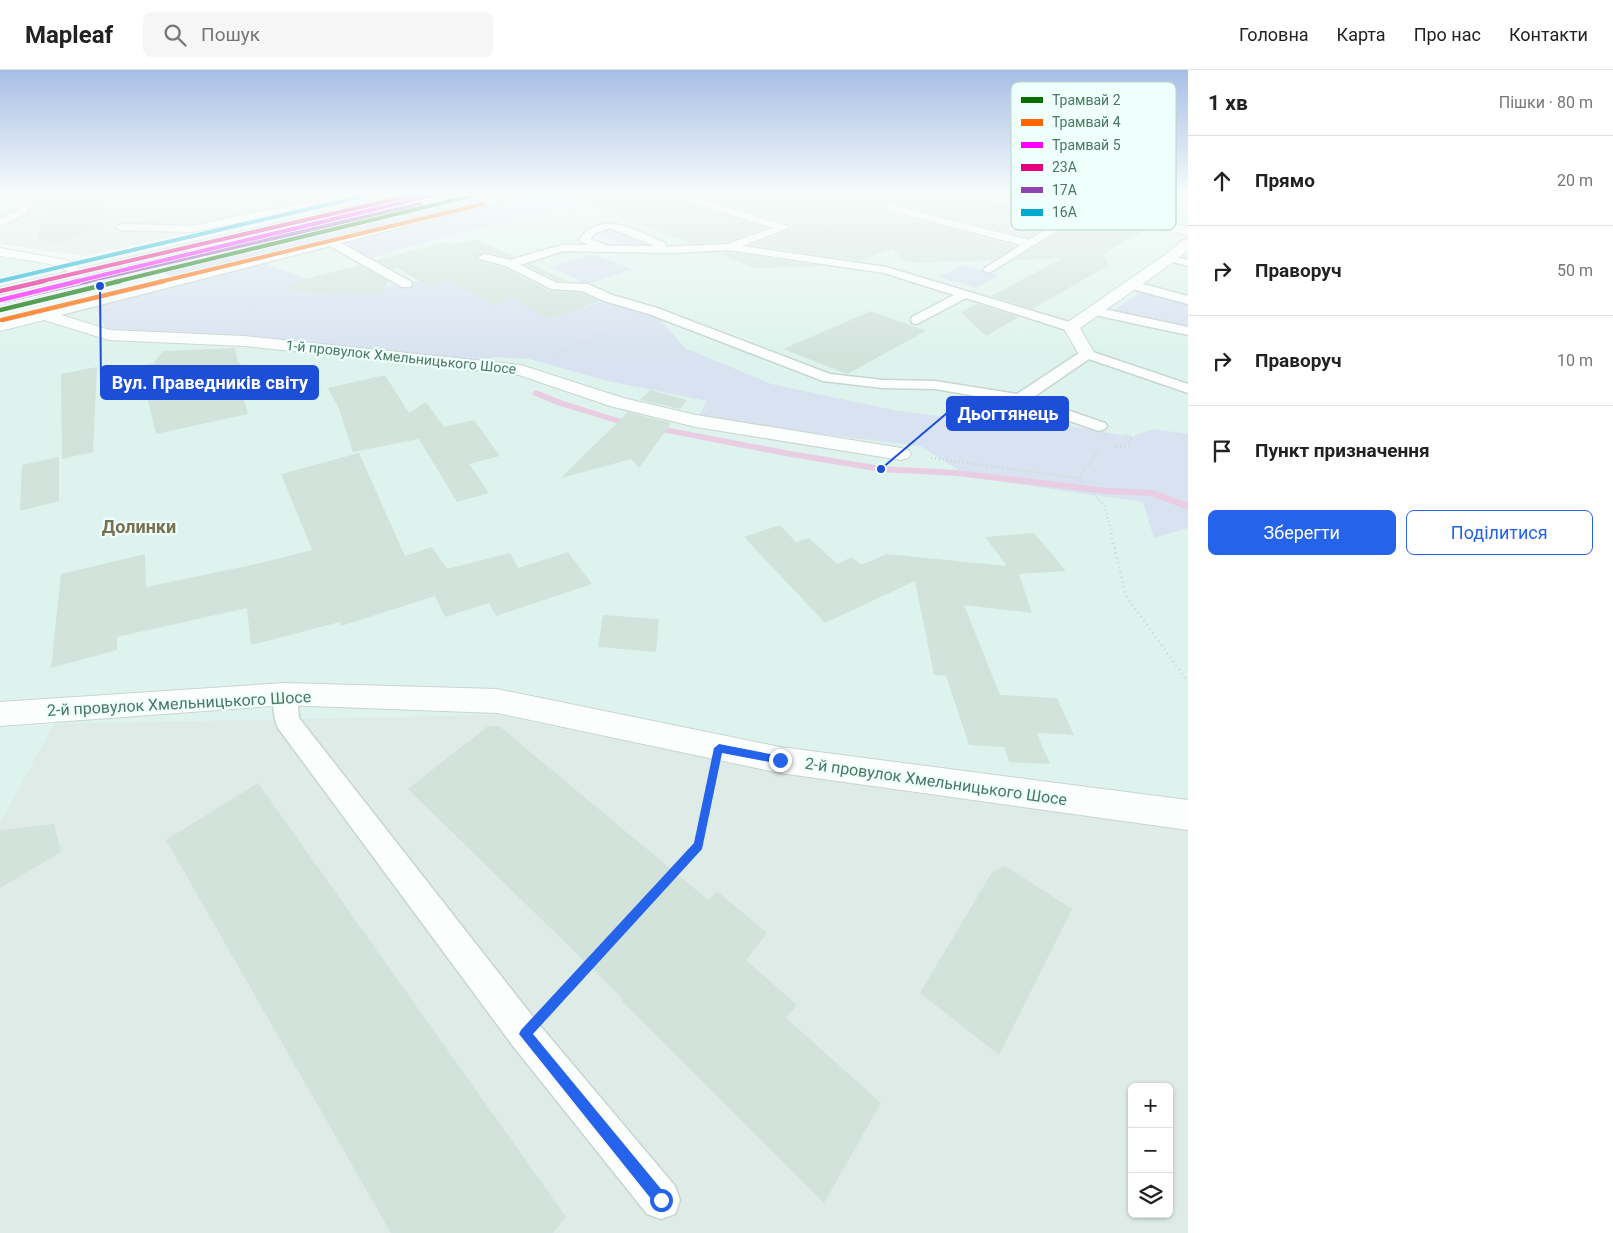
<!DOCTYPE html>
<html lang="uk">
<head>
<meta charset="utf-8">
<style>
  :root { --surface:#fff; --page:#f6f6f6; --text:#222; --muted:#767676; --line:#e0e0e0; --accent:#2563eb }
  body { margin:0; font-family:Roboto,sans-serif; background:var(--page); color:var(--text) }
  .controls { position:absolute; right:15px; bottom:15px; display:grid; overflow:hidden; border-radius:8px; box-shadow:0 1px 4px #0004 }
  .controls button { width:45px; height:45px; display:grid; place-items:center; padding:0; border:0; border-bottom:1px solid var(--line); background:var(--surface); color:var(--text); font:25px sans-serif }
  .stop { position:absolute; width:15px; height:15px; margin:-11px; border:4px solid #2563eb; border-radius:50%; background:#fff }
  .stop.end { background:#2563eb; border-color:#fff; box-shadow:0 1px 5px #0008 }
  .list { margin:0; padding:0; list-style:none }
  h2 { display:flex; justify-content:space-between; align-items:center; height:65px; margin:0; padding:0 20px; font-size:21px }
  h2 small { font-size:16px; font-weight:400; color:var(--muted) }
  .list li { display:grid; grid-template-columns:32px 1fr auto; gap:15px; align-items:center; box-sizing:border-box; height:90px; padding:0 20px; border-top:1px solid var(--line) }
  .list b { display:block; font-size:19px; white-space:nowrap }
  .list em { font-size:16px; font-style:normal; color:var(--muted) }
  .actions { display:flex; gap:10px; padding:15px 20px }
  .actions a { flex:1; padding:11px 0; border:1px solid var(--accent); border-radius:8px; text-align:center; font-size:18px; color:var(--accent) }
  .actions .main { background:var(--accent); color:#fff }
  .icon { flex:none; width:28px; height:28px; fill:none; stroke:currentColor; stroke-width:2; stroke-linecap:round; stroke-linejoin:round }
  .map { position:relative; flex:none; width:1188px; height:1163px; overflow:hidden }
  header { display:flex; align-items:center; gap:30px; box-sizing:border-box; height:70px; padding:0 25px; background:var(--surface); border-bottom:1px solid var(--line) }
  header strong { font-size:24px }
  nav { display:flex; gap:28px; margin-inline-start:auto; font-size:18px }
  .search { width:350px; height:45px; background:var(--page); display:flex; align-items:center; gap:12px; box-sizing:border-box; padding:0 18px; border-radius:8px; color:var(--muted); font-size:19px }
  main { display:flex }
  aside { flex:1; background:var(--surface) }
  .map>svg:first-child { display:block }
  .residential { fill:#def3ed }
  .industrial { fill:#deebe7; fill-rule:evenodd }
  .green { fill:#d8e2f0 }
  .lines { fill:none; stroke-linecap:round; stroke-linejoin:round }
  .stream { fill:#e9cee3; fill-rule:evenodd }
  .building { fill:#d2e3dc }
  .lane-casing { stroke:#c8d5d1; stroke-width:3 }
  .street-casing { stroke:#c8d5d1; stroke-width:2 }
  .secondary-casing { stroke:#c8d6d1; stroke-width:2 }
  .primary-casing { stroke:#c7d7d0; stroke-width:2 }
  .path-far5 { stroke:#ccd8d3; stroke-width:1; stroke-dasharray:0.5 2; stroke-linecap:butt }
  .path-far4 { stroke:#ccd8d3; stroke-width:2; stroke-dasharray:0.5 2.5; stroke-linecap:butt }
  .path-far3 { stroke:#ccd8d3; stroke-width:2.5; stroke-dasharray:1 3; stroke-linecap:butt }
  .path-far2 { stroke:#ccd8d3; stroke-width:3; stroke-dasharray:1 4; stroke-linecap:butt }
  .path-far1 { stroke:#ccd8d3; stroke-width:4; stroke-dasharray:1 4.5; stroke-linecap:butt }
  .path { stroke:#ccd8d3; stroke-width:5; stroke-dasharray:2 5.5; stroke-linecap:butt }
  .lane { fill:#fcfefe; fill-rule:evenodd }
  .street { fill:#fcfefe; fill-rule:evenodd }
  .secondary { fill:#fcfefe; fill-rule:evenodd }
  .primary { fill:#e6f2f0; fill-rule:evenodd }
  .bus-1-far1-casing { stroke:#effffb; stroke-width:5.5 }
  .bus-1-casing { stroke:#effffb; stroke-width:7 }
  .bus-2-far1-casing { stroke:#effffb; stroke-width:5.5 }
  .bus-2-casing { stroke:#effffb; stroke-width:7 }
  .bus-3-casing { stroke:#effffb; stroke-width:5.5 }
  .bus-1-far1 { stroke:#e5007d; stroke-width:4 }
  .bus-1 { stroke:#e5007d; stroke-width:4.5 }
  .bus-2-far1 { stroke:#8e44ad; stroke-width:4 }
  .bus-2 { stroke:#8e44ad; stroke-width:4.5 }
  .bus-3 { stroke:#00a9ce; stroke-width:4 }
  .tram-1-far1-casing { stroke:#effffb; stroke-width:5.5 }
  .tram-1-casing { stroke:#effffb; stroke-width:7 }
  .tram-2-far1-casing { stroke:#effffb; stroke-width:5.5 }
  .tram-2-casing { stroke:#effffb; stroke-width:7 }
  .tram-3-far1-casing { stroke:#effffb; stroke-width:5.5 }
  .tram-3-casing { stroke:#effffb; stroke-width:7 }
  .tram-1-far1 { stroke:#077000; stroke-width:4 }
  .tram-1 { stroke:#077000; stroke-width:4.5 }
  .tram-2-far1 { stroke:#f60; stroke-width:4 }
  .tram-2 { stroke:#f60; stroke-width:4.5 }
  .tram-3-far1 { stroke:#fb00ff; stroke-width:4 }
  .tram-3 { stroke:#fb00ff; stroke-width:4.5 }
  .route { fill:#2563eb }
  .labels { text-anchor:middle; stroke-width:4.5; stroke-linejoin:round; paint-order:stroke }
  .far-street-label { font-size:14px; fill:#4b7862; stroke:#effffb }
  .street-label { font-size:16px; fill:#4b7862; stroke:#effffb }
  .neighbourhood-label { font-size:18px; font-weight:bold; fill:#787152; stroke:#effffb }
  .key { fill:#effffb; stroke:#bed6cd; stroke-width:1 }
  .key-label { font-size:14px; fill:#4b7862 }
  .leader { fill:none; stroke:#1d4ed8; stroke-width:2 }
  .callout-dot { fill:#1d4ed8; stroke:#effffb; stroke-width:2 }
  .callout { fill:#1d4ed8; stroke:#1d4ed8; stroke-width:2 }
  .callout-label { font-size:18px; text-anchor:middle; font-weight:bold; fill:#fff }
</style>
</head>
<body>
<header>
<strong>Mapleaf</strong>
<div class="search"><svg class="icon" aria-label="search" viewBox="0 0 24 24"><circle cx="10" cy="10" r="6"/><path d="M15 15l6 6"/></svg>Пошук</div>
<nav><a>Головна</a><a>Карта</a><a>Про нас</a><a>Контакти</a></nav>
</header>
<main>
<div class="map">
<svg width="1188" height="1163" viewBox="0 0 1188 1163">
  <rect width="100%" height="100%" fill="#eef8f6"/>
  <g class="residential">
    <path d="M523,124h665v630l-1133,-100 -55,99v-96l54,-3 9,-21 -63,5v-382z"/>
    <path d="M0,186l39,6 7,7 -46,11z"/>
  </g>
  <g class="industrial">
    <path d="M0,124h371l-287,62 -84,-12z"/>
    <path d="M494,645l286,57 408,52v409h-1188v-410l54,-99zM1132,1017h37v127h-37z"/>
  </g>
  <g class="green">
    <path d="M456,124h147l-241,66 -30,-17 -73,19 47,16 -13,13 88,4 4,-8 34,-6 9,5 19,-6 45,25 19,-6 38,20 57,-19 47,11 32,37 86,36 122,26 68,9 73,1 98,17 21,-8 35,5v94l-34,10 -11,-36 -173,-25 -50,-31 -223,-27 10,-18 -99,-20 -79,-22 -34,-2 -27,7 -224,-23 -135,-6 -15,-32 87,-23 -22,-8 -159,38v-7l123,-29 3,2 13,-3 148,-36 -2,-2z"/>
    <path d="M610,155l64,25 -38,-1 -45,-18z"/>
    <path d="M593,184l38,15 -43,15 -38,-17z"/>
    <path d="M964,195l35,10 -24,13 -36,-11z"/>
    <path d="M1142,221l46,12v25l-76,-16z"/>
  </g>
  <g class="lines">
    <path class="stream" d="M536,320l27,11 55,17 167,32 96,16 75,4 152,18 45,2 35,13v7l-37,-14 -43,-2 -152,-18 -75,-4 -96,-16 -169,-33 -59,-18 -24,-10 -1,-2z"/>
  </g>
  <g class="building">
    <path d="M47,124h58l-2,32 -43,17 -23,-3z"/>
    <path d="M571,124h95l101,34 -40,14 -34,2 -123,-46z"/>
    <path d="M691,124h159l3,6h7l7,-6h91l38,10 12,-1 56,14 -35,21 -142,-36 -4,2 2,7 131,35 -22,14 -87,3 -15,-15 -31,13 -112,-16 40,-15 1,-3 -2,-3z"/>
    <path d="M1127,125l60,12 -23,13 -57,-12z"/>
    <path d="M1093,146l56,12 -46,26 6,11 -77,44 -41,-13 72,-38 -49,2 63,-40 7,2z"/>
    <path d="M476,169l39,18 -5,1 -26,-6 -8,5 4,4 25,7 45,23 32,2 18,8 -51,18 -38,-20 -19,6 -45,-25 -19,6 -32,-19 -1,3 -18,-10 69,-18 6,3z"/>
    <path d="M728,182l94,14 -66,2 -40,-15z"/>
    <path d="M530,194l37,17h-10l-32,-16z"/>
    <path d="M360,195l28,16 -7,14 -91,-3v-9z"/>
    <path d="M977,234l42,13 -33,19 -25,-24z"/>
    <path d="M871,241l55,20 -79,43 -64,-25z"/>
    <path d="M235,278l3,15 2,-1 11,35 -7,2 4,15 -92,20 -16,-68 13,-2 10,-13z"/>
    <path d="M97,297l-4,85 -31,7 -1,-85z"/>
    <path d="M385,305l24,38 17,-11 18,25 30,-7 26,36 -31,8 20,29 -32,9 -38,-63 -66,13 -14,-43 -11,-21z"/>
    <path d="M650,320l37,10 -7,9 -40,-9z"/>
    <path d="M628,342l43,11 -32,45 -8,-9 -70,19z"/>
    <path d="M359,383l46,103 27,-9 15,22 63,-16 8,15 50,-16 24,32 -96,32 -7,-13 -44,14 -10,-21 -94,30 -1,-4 -89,23 -4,-37 -130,29v13l-66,18 10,-94 84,-20 1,33 119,-25 47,-12 -31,-76z"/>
    <path d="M59,387v44l-39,10 2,-46z"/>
    <path d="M780,455l16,17 13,-4 28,26 15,-7 9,8 26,-11 120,12 -22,-29 49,-4 32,38 -47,3 13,39 -68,-8 36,90 57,3 17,37 -37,-2 13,31 -41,-2 -5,-15 -35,-2 -23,-69 -12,-1 -19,-94 -90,42 -81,-86z"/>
    <path d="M603,545l56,4 -3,33 -58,-5z"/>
    <path d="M488,656h11l209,174 9,-9 50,42 -21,27 51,45 -11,13 95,85 -57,100 -202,-202 1,-2 -215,-210z"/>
    <path d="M258,713l308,434 -13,16h-162l-225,-393z"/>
    <path d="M54,754l7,28 -61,36v-58z"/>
    <path d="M1005,796l67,43 -73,146 -79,-62 72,-121z"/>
  </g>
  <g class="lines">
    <g class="lane-casing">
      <g id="lane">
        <path d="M28,124h9l-11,20 -26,12v-7l19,-9z"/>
        <path d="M345,124l16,1 -5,3 -164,34 -71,-2 -5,-3 5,-3 71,2z"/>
        <path d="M510,124h17l-186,49 69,38 2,3 -2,3h-8l-72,-41 -285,73 -6,-4 1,-3z"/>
        <path d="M668,124h15l104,32 1,2 -46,18 144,21 190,57 2,3 -7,4 -5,-1 -100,-32 -49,26 -5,-1 -1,-3 1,-3 42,-22 -70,-22 -156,-23 -54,3 -111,-2 -43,14 37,18 31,1 24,11 45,13 173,66 53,6 52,1 82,13 65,-43 5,-1 101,34v9l-99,-34 -57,39 73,25 2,3 -2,3 -6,2 -82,-28 -82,-14 -52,-1 -60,-7 -174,-67 -45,-13 -22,-10 -31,-2 -45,-23 -26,-7 -2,-2 6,-3 26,6 52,-15h26l-9,-5c23,-32 57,-9 86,3v4l62,-3 46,-16zM610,158l45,18h-47l-18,-7 5,-6z"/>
        <path d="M852,124h13l-6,4h-6z"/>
        <path d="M888,134l141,36 53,-32 3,-1 5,3 -101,63 -6,-3 2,-2 36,-23 -136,-36v-4z"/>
        <path d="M1170,185l18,5v6l-22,-6 -2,-2 2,-2z"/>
        <path d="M1132,211l56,15v8l-60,-16 -2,-3 2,-3z"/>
        <path d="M1094,237l94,20v8l-98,-21 -2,-3z"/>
        <path d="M285,615l8,2 4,7 2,24 238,304 138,164 5,14 -5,14 -14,5 -14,-5 -134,-168 -235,-318c-5,-11 -7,-29 -1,-41z"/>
      </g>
    </g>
    <g class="street-casing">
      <g id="street">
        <path d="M1008,124h23l157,33v8l-175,-38z"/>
        <path d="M1188,169v11l-13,11 -95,67 15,26 -2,4h-12l-18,-31 2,-3 100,-69 18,-15z"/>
        <path d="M45,240l65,20 134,6 277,29 102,33 73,17 205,33 7,2 3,4 -3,4 -7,2 -205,-33 -86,-21 -91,-31 -275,-29 -135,-6 -65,-20 -44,11v-10z"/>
        <path d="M285,613l212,6 283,58 408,53v30l-408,-57 -283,-60 -212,-8 -285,21v-24z"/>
      </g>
    </g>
    <g class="secondary-casing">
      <path id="secondary" d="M0,178l71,13 14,12 -2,3c-10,3 -13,-4 -21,-8 -11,-6 -48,-9 -62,-12z"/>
    </g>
    <g class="primary-casing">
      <path id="primary" d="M402,124h22l-5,3 -419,98v-8z"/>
    </g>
    <g class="path-far5">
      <path d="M776,129l14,-4 42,1"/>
      <path d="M545,130l31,12"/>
      <path d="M539,142l64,-18"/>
      <path d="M806,155l61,10 98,29"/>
      <path d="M881,168l26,1"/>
      <path d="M446,169l17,8"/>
    </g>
    <path class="path-far4" d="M558,284l58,-26"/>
    <g class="path-far3">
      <path d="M1116,377l13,-1 3,-9 -8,-3"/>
      <path d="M1098,381l-20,27 27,28 7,28"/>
      <path d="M931,388l147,20"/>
    </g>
    <path class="path-far2" d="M1111,463l15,63 62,86"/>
    <path class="path-far1" d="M609,872l89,-97 14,-64"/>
    <path class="path" d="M551,936l59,-65"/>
    <use href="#lane" class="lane"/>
    <use href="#street" class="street"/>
    <use href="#secondary" class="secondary"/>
    <use href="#primary" class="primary"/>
    <g class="bus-1-far1-casing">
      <path id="bus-1-far1" d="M38,212l379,-88"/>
    </g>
    <g class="bus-1-casing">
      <path id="bus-1" d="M0,221l44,-10"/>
    </g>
    <g class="bus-2-far1-casing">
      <path id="bus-2-far1" d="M84,212l337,-78"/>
    </g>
    <g class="bus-2-casing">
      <path id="bus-2" d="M2,231l87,-20"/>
    </g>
    <g class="bus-3-casing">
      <path id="bus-3" d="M0,211l373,-87"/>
    </g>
    <use href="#bus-1-far1" class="bus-1-far1"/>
    <use href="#bus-1" class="bus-1"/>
    <use href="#bus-2-far1" class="bus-2-far1"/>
    <use href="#bus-2" class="bus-2"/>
    <use href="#bus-3" class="bus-3"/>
    <g class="tram-1-far1-casing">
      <path id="tram-1-far1" d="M115,212l364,-88"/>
    </g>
    <g class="tram-1-casing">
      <path id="tram-1" d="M0,240l120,-29"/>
    </g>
    <g class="tram-2-far1-casing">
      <path id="tram-2-far1" d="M159,212l324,-78"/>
    </g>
    <g class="tram-2-casing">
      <path id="tram-2" d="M2,250l162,-39"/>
    </g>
    <g class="tram-3-far1-casing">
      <path id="tram-3-far1" d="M74,212l363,-88"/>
    </g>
    <g class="tram-3-casing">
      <path id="tram-3" d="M0,230l79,-19"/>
    </g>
    <use href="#tram-1-far1" class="tram-1-far1"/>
    <use href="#tram-1" class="tram-1"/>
    <use href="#tram-2-far1" class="tram-2-far1"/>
    <use href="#tram-2" class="tram-2"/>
    <use href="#tram-3-far1" class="tram-3-far1"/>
    <use href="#tram-3" class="tram-3"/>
  </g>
  <linearGradient id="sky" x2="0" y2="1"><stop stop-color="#a8bee6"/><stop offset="0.43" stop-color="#f7fcfb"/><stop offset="1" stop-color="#f7fcfb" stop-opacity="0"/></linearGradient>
  <rect width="1188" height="287" fill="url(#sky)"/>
  <path class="route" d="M719,674l61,12 4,4 -4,4 -58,-11 -20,96 -169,185 133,161 2,5 -2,5 -5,2 -5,-2 -137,-171 2,-4 173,-187 20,-95z"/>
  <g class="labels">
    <g class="far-street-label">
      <text transform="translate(401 287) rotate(6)" y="5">1-й провулок Хмельницького Шосе</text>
    </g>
    <g class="street-label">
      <text transform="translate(179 633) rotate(-3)" y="6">2-й провулок Хмельницького Шосе</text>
      <text transform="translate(936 711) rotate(8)" y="6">2-й провулок Хмельницького Шосе</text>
    </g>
    <g class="neighbourhood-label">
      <text x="139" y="463">Долинки</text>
    </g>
  </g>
  <rect x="1011" y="12" width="165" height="148" rx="8" class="key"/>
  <rect x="1021" y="27" width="22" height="6" fill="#077000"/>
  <rect x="1021" y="49" width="22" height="7" fill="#f60"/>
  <rect x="1021" y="72" width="22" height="6" fill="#fb00ff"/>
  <rect x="1021" y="94" width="22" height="7" fill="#e5007d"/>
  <rect x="1021" y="117" width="22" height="6" fill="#8e44ad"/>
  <rect x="1021" y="139" width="22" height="7" fill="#00a9ce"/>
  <g class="key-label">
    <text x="1052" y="35">Трамвай 2</text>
    <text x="1052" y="57">Трамвай 4</text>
    <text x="1052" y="80">Трамвай 5</text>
    <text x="1052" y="102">23А</text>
    <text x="1052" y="125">17А</text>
    <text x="1052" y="147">16А</text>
  </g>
  <path class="leader" d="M100 216L101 313M881 399L947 343"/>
  <g class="callout-dot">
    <circle cx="100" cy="216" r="5"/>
    <circle cx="881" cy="399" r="5"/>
  </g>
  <g class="callout">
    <rect x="101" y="296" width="217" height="33" rx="5"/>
    <rect x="947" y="327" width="121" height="33" rx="5"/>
  </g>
  <g class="callout-label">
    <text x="210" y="319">Вул. Праведників світу</text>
    <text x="1008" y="350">Дьогтянець</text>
  </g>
</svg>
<div class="controls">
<button>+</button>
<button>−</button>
<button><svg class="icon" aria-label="layers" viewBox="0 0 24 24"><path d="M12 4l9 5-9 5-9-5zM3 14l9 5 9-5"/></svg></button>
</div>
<div class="stop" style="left:661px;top:1130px"></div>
<div class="stop end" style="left:780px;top:690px"></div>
</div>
<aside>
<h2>1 хв<small>Пішки · 80 m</small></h2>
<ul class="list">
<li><svg class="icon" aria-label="ahead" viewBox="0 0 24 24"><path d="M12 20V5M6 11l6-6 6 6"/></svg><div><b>Прямо</b></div><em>20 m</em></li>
<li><svg class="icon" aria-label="right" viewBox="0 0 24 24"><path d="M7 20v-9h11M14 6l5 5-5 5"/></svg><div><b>Праворуч</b></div><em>50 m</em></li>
<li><svg class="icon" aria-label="right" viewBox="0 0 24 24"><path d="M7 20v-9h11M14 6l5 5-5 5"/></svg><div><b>Праворуч</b></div><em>10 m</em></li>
<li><svg class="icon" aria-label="arrive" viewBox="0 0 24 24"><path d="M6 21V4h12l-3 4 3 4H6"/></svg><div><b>Пункт призначення</b></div></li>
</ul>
<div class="actions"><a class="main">Зберегти</a><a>Поділитися</a></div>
</aside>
</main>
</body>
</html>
